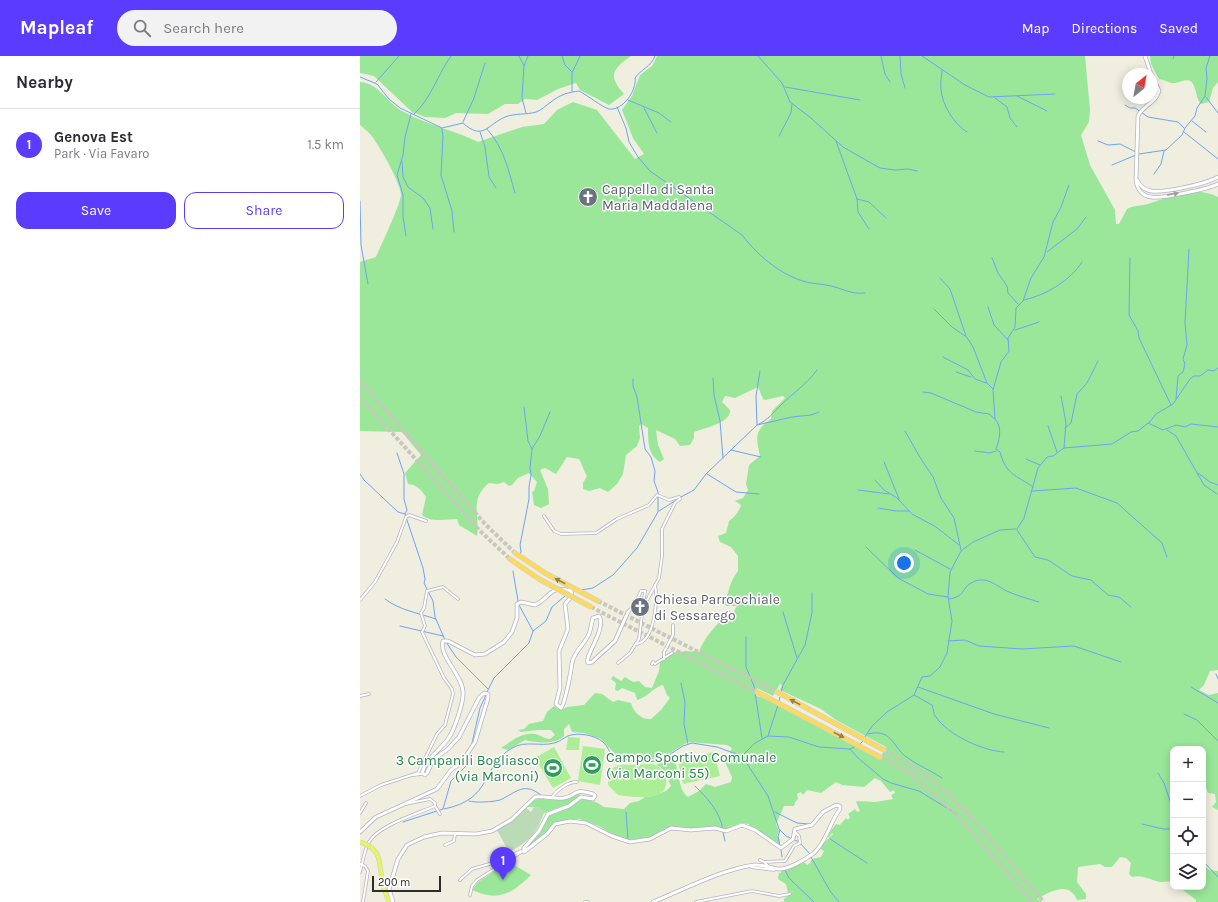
<!DOCTYPE html>
<html lang="en">
<head>
<meta charset="utf-8">
<style>
  :root { --surface:#fff; --page:#f2f2f3; --text:#2b2b33; --muted:#7c7c81; --line:#e1e1e2; --accent:#5b3cff }
  body { margin:0; font-family:Karla,sans-serif; background:var(--page); color:var(--text) }
  .controls { position:absolute; right:12px; bottom:12px; display:grid; overflow:hidden; border-radius:8px; box-shadow:0 2px 10px #0003 }
  .controls button { width:36px; height:36px; display:grid; place-items:center; padding:0; border:0; border-bottom:1px solid var(--line); background:var(--surface); color:var(--text); font:20px sans-serif }
  .compass { position:absolute; left:762px; top:12px; width:36px; height:36px; border-radius:50%; background:var(--surface); box-shadow:0 2px 10px #0003; rotate:31deg }
  .scale { position:absolute; left:12px; bottom:10px; width:69px; box-sizing:border-box; padding-left:4px; border:2px solid #2d2d2d; border-top:0; font-size:11px; line-height:14px; white-space:nowrap; color:#2d2d2d; -webkit-text-stroke:3px #fff; paint-order:stroke }
  .you { position:absolute; left:544px; top:507px; width:14px; height:14px; margin:-10px; border:3px solid #fff; border-radius:50%; background:#1a73e8; box-shadow:0 0 0 6px #1a73e833 }
  .badge { display:grid; place-items:center; width:26px; height:26px; border-radius:50%; background:var(--accent); color:#fff; font-size:13px; font-weight:700 }
  .pin { position:absolute; translate:-50% -33px; filter:drop-shadow(0 1px 2px #0008) }
  .pin::after { content:''; position:absolute; top:21px; width:14px; height:12px; background:inherit; clip-path:polygon(0 0,100% 0,50% 100%) }
  .list { margin:0; padding:0; list-style:none }
  h2 { display:flex; justify-content:space-between; align-items:center; height:52px; margin:0; padding:0 16px; font-size:17px }
  h2 small { font-size:13px; font-weight:400; color:var(--muted) }
  .list li { display:grid; grid-template-columns:26px 1fr auto; gap:12px; align-items:center; box-sizing:border-box; height:72px; padding:0 16px; border-top:1px solid var(--line) }
  .list b { display:block; font-size:15px; white-space:nowrap }
  .list p { margin:0; font-size:13px; white-space:nowrap; color:var(--muted) }
  .list em { font-size:13px; font-style:normal; color:var(--muted) }
  .actions { display:flex; gap:8px; padding:12px 16px }
  .actions a { flex:1; padding:9px 0; border:1px solid var(--accent); border-radius:12px; text-align:center; font-size:14px; color:var(--accent) }
  .actions .main { background:var(--accent); color:#fff }
  .icon { flex:none; width:22px; height:22px; fill:none; stroke:currentColor; stroke-width:2; stroke-linecap:round; stroke-linejoin:round }
  .map { position:relative; flex:none; width:858px; height:846px; overflow:hidden }
  header { display:flex; align-items:center; gap:24px; box-sizing:border-box; height:56px; padding:0 20px; background:var(--accent); color:#fff }
  header strong { font-size:19px }
  nav { display:flex; gap:22px; margin-inline-start:auto; font-size:14px }
  .search { width:280px; height:36px; background:var(--page); display:flex; align-items:center; gap:10px; box-sizing:border-box; padding:0 14px; border-radius:22px; color:var(--muted); font-size:15px }
  main { display:flex }
  aside { flex:1; background:var(--surface) }
  .map>svg:first-child { display:block }
  .green { fill:#9ae79a; fill-rule:evenodd }
  .cemetery { fill:#bbdab6 }
  .pitch { fill:#aaef96 }
  .lines { fill:none; stroke-linecap:round; stroke-linejoin:round }
  .stream { stroke:#6fa3f4; stroke-width:1 }
  .highway-tunnel { stroke:#c8c7bb; stroke-width:4; stroke-dasharray:4 2; stroke-linecap:butt }
  .street-casing { stroke:#b5b3c1; stroke-width:3.5 }
  .secondary-casing { stroke:#b5b3c1; stroke-width:4.5 }
  .primary-casing { stroke:#d1d1d1; stroke-width:5 }
  .highway-casing { stroke:#d1d1d1; stroke-width:5.5 }
  .street { stroke:#fff; stroke-width:2 }
  .secondary { stroke:#fff; stroke-width:3 }
  .primary { stroke:#e6f75c; stroke-width:3.5 }
  .highway { stroke:#ffda5a; stroke-width:4 }
  .primary-bridge-casing { stroke:#d1d1d1; stroke-width:5; stroke-linecap:butt }
  .highway-bridge-casing { stroke:#d1d1d1; stroke-width:5.5; stroke-linecap:butt }
  .primary-bridge { stroke:#e6f75c; stroke-width:3.5 }
  .highway-bridge { stroke:#ffda5a; stroke-width:4 }
  .oneway { fill:#a0a0a0 }
  .oneway2 { fill:#968444 }
  .labels { text-anchor:middle; stroke-width:3; stroke-linejoin:round; paint-order:stroke }
  .worship-label { font-size:14px; fill:#5b616d; stroke:#fff; text-anchor:start }
  .leisure-label { font-size:14px; fill:#27864d; stroke:#fff; text-anchor:start }
</style>
</head>
<body>
<header>
<strong>Mapleaf</strong>
<div class="search"><svg class="icon" aria-label="search" viewBox="0 0 24 24"><circle cx="10" cy="10" r="6"/><path d="M15 15l6 6"/></svg>Search here</div>
<nav><a>Map</a><a>Directions</a><a>Saved</a></nav>
</header>
<main>
<aside>
<h2>Nearby<small></small></h2>
<ul class="list">
<li><span class="badge">1</span><div><b>Genova Est</b><p>Park · Via Favaro</p></div><em>1.5 km</em></li>
</ul>
<div class="actions"><a class="main">Save</a><a>Share</a></div>
</aside>
<div class="map">
<svg width="858" height="846" viewBox="0 0 858 846">
  <rect width="100%" height="100%" fill="#efeedf"/>
  <g class="green">
    <path d="M0,0h271c-18,13 -24,19 -7,38l-15,11 -29,-15 -4,-7 -18,6 -21,11 -12,-1 -7,5h-13l-17,10 -32,-1 -11,5 -20,-1 -13,-5 -38,-36 -14,-3z"/>
    <path d="M297,0h428l5,54 -1,12 -8,13 9,30 25,45 1,14h3l8,-15c7,-4 14,-3 21,-5 24,-8 46,-19 70,-7v473l-8,1 -6,14 -5,5 10,5 9,-2v117l-6,-3 4,-5 -1,-8 -7,-1 -3,-8 1,-11 -3,-3v-22h-30v133c-4,-1 -8,0 -13,0 -9,-2 -18,-8 -28,-5l-3,-3 2,-11 -5,-5 -6,-1 -8,10h-7l-5,-3 -22,3 -1,15 9,12v5l-9,1c-8,-19 -26,-9 -40,-1l5,3h-258v-3l9,-8 -5,2 -2,-9 -8,-5 1,-6h2v-3l23,-8 3,3 3,-2 2,-4 9,-2 3,-6 -5,-3 14,-14 -1,-1 -3,4 -2,-1 9,-12 4,1 6,-7 2,2 2,-3 -2,-3 7,-5 2,3 3,-1 -4,-9 2,-1 17,1 18,-3 -2,-4 4,-2 -1,-3 -4,2 -9,-11 -6,-3 -11,9 -22,-2 -6,-3 -15,11 -14,-3 -4,5 -2,-3 -4,2 1,5 -3,3 -1,4h-10l-8,18 3,7 -2,4 3,8 -1,3 -30,-20v-2l-9,-1 -13,7 -11,-3 -25,2 -20,-2 -19,10 -22,3 -18,-6 -13,-8 -20,-7 -25,4 -8,11 -20,14 14,-15 7,-17 5,-3 18,-6 12,-8 14,3 8,5 20,2 6,-6 9,-2 6,-4 9,-1 12,-5 5,-5c-4,-9 -5,-16 -15,-22l18,-3c7,12 3,27 14,36l11,-6 7,-7 9,3 16,-5 1,-5 -7,-15 7,-14 -5,-3 -39,-3 -25,15 -17,3 -30,-5 -15,-16 -17,-6 -12,-1 -3,-8 -5,5v7c-10,9 -27,7 -39,4l-17,10 -7,-2c11,-7 20,-16 34,-14 6,1 9,5 15,5l5,-4 -4,-5h-13l-17,2 -3,-2 6,-1 5,-5 14,-3 4,-9 7,-6 7,4 6,-3 17,-2 11,-12 7,1 11,8 5,-2 13,3c2,8 10,17 20,16l10,-9 9,-12 -3,-3 -4,-10c-10,2 -16,13 -26,15l-2,-7 -13,-5 -4,3 -3,-1 1,-7 -5,-4 2,-3 8,5 4,-4 8,5 6,-1 6,6 7,1 7,-17 1,-9 6,-3 3,-6 17,-2 13,1c5,-16 20,-28 30,-42l4,3 4,-7h-11l-2,-5c7,-11 4,-17 14,-30v-15l-7,-9 -11,-5 -2,-6 8,-3 3,-12c6,-4 10,-9 12,-16l-6,-4 8,-3 5,-8 -2,-6 3,-19 11,-9c-4,-19 -6,-25 11,-37l1,-8 13,-13 -2,-2 -18,4 -2,-1 -5,-12 -23,11 -10,-2 -3,6 8,8c1,13 -26,18 -36,22v6l-4,7 -10,1 -5,-7 -19,-9 2,15 6,14 -4,3c-12,-7 -12,-21 -12,-34l-7,-4 -2,2 1,12 -3,8 -11,9 -3,19 -6,10 -9,8 -8,-4 -11,3 -6,-2v-6l4,-7c-4,-6 -4,-10 -8,-17l-12,-2 -11,17 -11,-6 -5,2 8,19 1,15 -8,4 -7,-3 -2,-13 2,-1 3,-9 -8,-9 -11,5 -6,7 -3,1 -5,-4 -6,2 -9,-1c-20,16 -9,32 -12,53l-18,-11 -2,-6c-11,0 -26,4 -35,-4l4,-18c-5,-8 -9,-12 -18,-13l-3,-11 16,-18 -19,-23 -42,-1v-169l16,-5c5,-12 25,-53 25,-63 -1,-12 -22,-49 -30,-59 -3,-3 -7,-7 -11,-10v-43c21,2 26,21 44,30 23,13 50,18 74,30l44,-15 22,-3 13,-14 16,-8 24,8 38,49 9,-5 -11,-16 -11,-28 10,-14 8,-21 12,-9zM420,628l2,1 -2,5 41,19 15,11 50,27 -6,11 -111,-58 -12,-4 -3,-3 3,-5 16,8z"/>
    <path d="M790,0h68v26l-5,6 -4,14 -8,2c-4,-4 -4,-10 -6,-15 -4,-14 -11,-7 -20,-6 -6,1 -11,-4 -16,-4l-8,-15z"/>
    <path d="M219,736l1,4 -11,8 -22,8 -3,1 -6,-6h-10l-1,-3c10,-8 19,-4 31,-4 8,0 14,-4 21,-8z"/>
    <path d="M149,806l22,13c-20,19 -32,27 -59,15l6,-8z"/>
    <path d="M843,807l6,7 9,1v31h-22v-2l-17,-13h24z"/>
  </g>
  <path class="cemetery" d="M165,751l6,5 3,-5h4l6,6c-8,21 -14,28 -35,39l-12,-22 14,-9z"/>
  <g class="pitch">
    <path d="M208,681l12,1 -1,12h-13z"/>
    <path d="M223,690l22,3 -5,36 -22,-4z"/>
    <path d="M194,691l17,31 -18,10 -18,-30z"/>
    <path d="M354,696l6,24 -37,8 -5,-24z"/>
    <path d="M293,708c16,5 19,28 1,32 -11,2 -25,1 -36,-1l-10,-10 1,-12 5,-6 7,-2z"/>
  </g>
  <g class="lines">
    <g class="stream">
      <path d="M159,0l5,10 -2,32 4,15"/>
      <path d="M202,0l3,9 7,7"/>
      <path d="M398,0l24,27 8,19 21,16 32,29 37,21 15,2 13,-1 9,2"/>
      <path d="M521,0l4,18 5,8"/>
      <path d="M540,0l1,18 4,14"/>
      <path d="M562,0l43,29 24,12 66,-3"/>
      <path d="M813,3l1,-3"/>
      <path d="M164,10l4,-10"/>
      <path d="M582,14c0,6 -2,13 -1,19 1,16 13,35 26,43"/>
      <path d="M0,21l17,7 12,15 11,9 42,20 21,-5c20,18 24,2 42,-6 10,-4 21,-2 31,-5 6,-2 9,-6 15,-10 8,-7 18,-10 28,-11 8,4 23,16 30,18 14,2 28,-19 26,-31 6,-9 16,-11 20,-22"/>
      <path d="M16,26l23,-26"/>
      <path d="M425,31l75,13"/>
      <path d="M212,35v-18l8,-17"/>
      <path d="M657,40l30,15"/>
      <path d="M846,41l12,16"/>
      <path d="M635,42l12,9 3,11 7,9"/>
      <path d="M268,44l31,13 12,9"/>
      <path d="M765,49l5,3h5l13,9 30,5 6,6"/>
      <path d="M257,51l9,21 3,14 9,15 12,14 92,64c17,22 42,43 69,48 5,1 10,1 15,2 14,2 25,10 39,8"/>
      <path d="M284,52l13,25"/>
      <path d="M54,58c17,-15 24,-40 37,-58"/>
      <path d="M832,65l14,11"/>
      <path d="M103,66l11,-24 11,-35"/>
      <path d="M82,73l1,8 -2,38 11,36 2,21"/>
      <path d="M127,73c17,19 21,40 28,64"/>
      <path d="M120,76l5,15 4,30 7,11"/>
      <path d="M824,76l34,27"/>
      <path d="M419,80l12,-23 1,-9"/>
      <path d="M476,85l21,58 1,13 11,17"/>
      <path d="M738,85l10,4 12,-1 16,8"/>
      <path d="M779,98l27,-4 16,-15 3,-7 10,-12 2,-8 8,-12 2,-18 -1,-10 4,-12"/>
      <path d="M42,105l1,16 5,10 15,11 7,10 3,21"/>
      <path d="M752,109l24,-10"/>
      <path d="M794,118l7,-10 3,-13"/>
      <path d="M497,143l12,3 17,16"/>
      <path d="M0,145l1,44 7,39"/>
      <path d="M46,180l-3,-19v-22l-6,-20 6,-20 2,-18 6,-23"/>
      <path d="M687,196l30,-23 9,-12"/>
      <path d="M632,202l6,15 9,13 1,7 10,11"/>
      <path d="M770,202l-1,57 9,16 1,7 32,67"/>
      <path d="M580,222l10,11 16,47 7,11 14,36 6,6"/>
      <path d="M664,244c22,-5 46,-19 58,-38"/>
      <path d="M628,251l6,18 14,15"/>
      <path d="M574,253l18,18 13,9"/>
      <path d="M655,274l24,-8"/>
      <path d="M583,301l25,13 7,9 11,4"/>
      <path d="M400,315l-4,25 1,29c11,-5 16,-12 24,-20 12,-12 26,-21 36,-35"/>
      <path d="M596,316l15,5"/>
      <path d="M353,322l1,17 6,26 3,37"/>
      <path d="M563,336l8,1 45,19 13,2 6,5"/>
      <path d="M701,340l5,27 -2,25"/>
      <path d="M816,343l2,-23 5,-4 2,-8 -2,-5 4,-14 -2,-22 4,-74"/>
      <path d="M164,351l4,34 4,8"/>
      <path d="M789,367l7,-9 17,-10 17,-25 4,-3h6l8,-6 6,1 4,-3"/>
      <path d="M688,370l9,26"/>
      <path d="M705,372l6,-5 6,-29 10,-11 11,-22"/>
      <path d="M807,374l9,6 28,49 13,9"/>
      <path d="M545,375l16,28 12,18 8,21 13,20 7,32"/>
      <path d="M371,394l30,7"/>
      <path d="M615,395l15,2 6,-2"/>
      <path d="M37,397l7,21v25l3,11 -2,4 18,54 2,11 -1,4 9,18 2,16 10,23"/>
      <path d="M666,403l14,6"/>
      <path d="M524,406l15,37"/>
      <path d="M838,417l12,9 8,3"/>
      <path d="M0,418l4,6 34,32 7,2"/>
      <path d="M347,418l29,18 23,2"/>
      <path d="M515,424l9,10 13,8 15,16 24,13 23,18"/>
      <path d="M673,431c-17,-12 -27,-12 -33,-35l-4,-3c3,-8 7,-22 -1,-30l-2,-29 8,-28 8,-11 -1,-13 7,-11 1,-19 7,-7 8,-23 13,-21 9,-35 8,-15 8,-22"/>
      <path d="M498,434l31,4"/>
      <path d="M672,435l44,-3 41,15 45,40 5,14"/>
      <path d="M321,441l13,-7 12,-16 51,-49 35,-8 19,-2 8,-3"/>
      <path d="M518,452l18,3h13"/>
      <path d="M299,455l19,-12"/>
      <path d="M657,473l7,-11 14,-50 9,-11 6,-1 11,-8 48,-4 19,-12 7,-1 10,-8 15,7 13,-5 9,2 6,-3 27,3"/>
      <path d="M657,474l18,27 13,3 24,16 19,4 17,15 11,2 12,10"/>
      <path d="M506,491l32,31 30,16 20,3"/>
      <path d="M555,494l35,19"/>
      <path d="M160,498l1,-2 -1,-7 9,-46v-12l2,-12 -1,-7 2,-19 8,-13 10,-24"/>
      <path d="M153,515l5,30"/>
      <path d="M221,534l12,-2 20,-13 24,-27 21,-36v-20l-4,-11 1,-10 -4,-14 -6,-8 -8,-52 -4,-11v-7"/>
      <path d="M25,543c14,11 33,14 51,20"/>
      <path d="M589,543c17,-3 11,-9 22,-16 15,-9 26,4 38,9 9,4 20,7 30,10"/>
      <path d="M159,549l14,26"/>
      <path d="M423,556l14,46"/>
      <path d="M40,570l43,10"/>
      <path d="M386,581v30l8,19 8,52"/>
      <path d="M588,585l17,-1 14,6 43,3 52,-3 47,16"/>
      <path d="M86,586l10,15 32,32"/>
      <path d="M856,618l2,5"/>
      <path d="M321,627l4,19 -1,22 4,20"/>
      <path d="M558,631l76,27 55,14"/>
      <path d="M831,631l27,16"/>
      <path d="M127,636l7,-14 35,-35 4,-12 13,-10 6,-14 13,-11"/>
      <path d="M421,637l2,-8 22,-40 7,-32v-20"/>
      <path d="M554,639l18,10c2,5 1,9 4,12 12,18 47,34 68,35"/>
      <path d="M419,646l1,-5"/>
      <path d="M824,658l13,6 21,21"/>
      <path d="M508,678c23,-6 24,11 37,22 12,9 25,14 37,22"/>
      <path d="M408,680l10,-31"/>
      <path d="M505,681l7,-11 15,-14 27,-17 8,-18 8,-1 10,-9 7,-14 5,-32 -4,-24 2,-25 11,-21 12,-9 27,-12 16,-1"/>
      <path d="M112,687l8,-35 6,-13"/>
      <path d="M499,689l5,-5"/>
      <path d="M490,693l8,9 25,21 8,4 28,8 36,22"/>
      <path d="M383,699l12,-12 13,-7 21,1 30,10 31,2 6,-3"/>
      <path d="M798,717l6,10 9,27"/>
      <path d="M335,730c12,12 24,24 28,43"/>
      <path d="M109,745c6,2 24,1 31,-1 17,-8 24,-19 42,-4"/>
      <path d="M84,753c50,-10 36,-42 68,-61 14,-8 28,-1 42,-5 6,-1 9,-5 14,-7 9,-4 27,-1 35,6 5,4 6,11 11,15l24,5 21,-1 24,-15 9,-3 25,4 25,9 26,40 11,33 7,7 13,6 11,12"/>
      <path d="M266,756l2,28"/>
      <path d="M415,756l22,11 12,1"/>
      <path d="M43,766l40,-13 8,-28 16,-16 3,-13"/>
      <path d="M782,768l21,5h10"/>
      <path d="M363,776l2,9"/>
      <path d="M470,783l37,24"/>
      <path d="M420,790l-2,-10 2,-6"/>
      <path d="M421,793l1,8"/>
      <path d="M451,801l19,34 9,11"/>
      <path d="M843,805l15,16"/>
      <path d="M425,814l4,8 25,24"/>
    </g>
    <g class="highway-tunnel">
      <path d="M0,325l125,143 30,29"/>
      <path d="M0,341l119,133 31,29"/>
      <path d="M238,545l179,91"/>
      <path d="M231,551l166,85"/>
      <path d="M524,694c19,11 37,21 53,35 41,34 72,78 107,117"/>
      <path d="M520,701l28,15 45,39 80,91"/>
    </g>
    <g class="street-casing">
      <g id="street">
        <path d="M184,460l10,15 7,3 35,-1 21,-14 32,-14 8,-10 12,5 10,-3 1,2 -5,4 -13,26v27l-3,22 -13,24h-2"/>
        <path d="M0,544l15,-18 22,-40 9,-25 3,-2 17,6"/>
        <path d="M276,588c19,-2 22,-45 19,-59"/>
        <path d="M304,603v-7l9,-17v-10"/>
        <path d="M258,607l12,-10 9,-14 6,-48h-4l-6,13 -7,8"/>
        <path d="M292,608l1,-2 2,2 17,-11"/>
        <path d="M0,640l9,-2"/>
        <path d="M138,703l3,3"/>
        <path d="M53,719l9,-1"/>
        <path d="M0,740l21,-11 37,-12 19,-39 8,-9 8,-31 -1,-5 -8,-11 -22,-46 3,-6 -4,-13 3,-5 3,-17 16,-4 15,12"/>
        <path d="M192,741c5,-7 15,-15 25,-15"/>
        <path d="M75,750l5,8"/>
        <path d="M0,757l6,-10"/>
        <path d="M85,789l9,-4 1,-7"/>
        <path d="M400,804l4,2 4,4"/>
        <path d="M404,806l21,-1 9,-15 6,-3 -1,-7 -3,-3 -2,3"/>
        <path d="M0,808l5,2 3,5 -5,31"/>
        <path d="M391,811l23,3"/>
        <path d="M0,816c3,-10 4,-22 9,-30 10,-17 48,-28 66,-36v-3l-5,-4 -25,5"/>
        <path d="M100,824l12,-11 28,-8 21,-10"/>
        <path d="M110,839l2,-9 5,-6 46,-29"/>
        <path d="M225,846h3"/>
        <path d="M336,846l56,-11 27,5 11,-2"/>
      </g>
    </g>
    <g class="secondary-casing">
      <g id="secondary">
        <path d="M785,0l6,18"/>
        <path d="M792,19l7,16c-3,12 -16,14 -21,25l-2,64c1,9 6,16 15,17 11,2 56,-8 67,-13"/>
        <path d="M777,124c3,6 7,10 14,11 12,2 56,-7 67,-14"/>
        <path d="M0,776l16,-15 61,-28 14,-19 11,-8 13,-20 13,-44v-4l-4,-1 -5,5 -20,39 -11,12 -15,11 -6,13 -2,2 -3,-2c4,-14 18,-23 26,-34 6,-8 16,-37 15,-47 0,-16 -25,-37 -20,-51h5l27,14 10,-1 19,-12 8,-10 5,-14v-14l4,-2 14,3c14,-6 15,-21 36,-14l1,5 -7,8 3,25 -9,22 1,37 -4,16 5,4c4,-4 10,-37 11,-45 2,-11 11,-17 16,-27 3,-5 3,-12 5,-18l6,-2c8,13 -15,40 -11,47l4,-1 23,-21 13,-29"/>
        <path d="M33,846l-4,-13 9,-30 9,-14 17,-8 18,-4 34,1 16,-3 19,-11 24,-23c10,-1 19,2 29,1 14,-2 8,-11 29,-4l2,2 -2,3 -12,-2 -12,9 -21,8 -9,17 -15,17v4l23,-18 8,-10 15,-3 16,2 26,13 18,6 20,-3 21,-11 20,2 24,-2 11,3 16,-6 13,5 26,18 12,-9 2,-10 17,-4 11,-13 13,-7 4,1v3c-10,13 -13,32 -26,44 -8,6 -26,17 -36,16 -8,-1 -16,-5 -24,-4 -34,5 -69,24 -101,37"/>
      </g>
    </g>
    <g class="primary-casing">
      <path id="primary" d="M23,830l6,16"/>
    </g>
    <g class="highway-casing">
      <g id="highway">
        <path d="M155,497l30,20 53,28"/>
        <path d="M150,503l29,20"/>
        <path d="M397,636l123,65"/>
        <path d="M417,636l107,58"/>
      </g>
    </g>
    <use href="#street" class="street"/>
    <use href="#secondary" class="secondary"/>
    <use href="#primary" class="primary"/>
    <use href="#highway" class="highway"/>
    <g class="primary-bridge-casing">
      <path id="primary-bridge" d="M0,786c25,8 18,24 23,44"/>
    </g>
    <g class="highway-bridge-casing">
      <path id="highway-bridge" d="M179,523l52,28"/>
    </g>
    <use href="#primary-bridge" class="primary-bridge"/>
    <use href="#highway-bridge" class="highway-bridge"/>
  </g>
  <defs><path id="oneway-solid" d="M-6-.8H1V-3.2L6.5 0L1 3.2V.8H-6Z"/></defs>
  <use class="oneway" href="#oneway-solid" transform="translate(813 138) rotate(-11)"/>
  <g class="oneway2">
    <use href="#oneway-solid" transform="translate(200 525) rotate(-152)"/>
    <use href="#oneway-solid" transform="translate(435 646) rotate(-152)"/>
    <use href="#oneway-solid" transform="translate(479 679) rotate(28)"/>
  </g>
  <defs>
    <g id="church-disc" transform="scale(1)"><circle r="9.5" fill="#6b7280" stroke="#fff"/><path d="M-1.2-6h2.4v3.5h3.3v2.4h-3.3V6h-2.4V-.1h-3.3v-2.4h3.3Z" fill="#fff"/></g>
    <g id="stadium-disc" transform="scale(1)"><circle r="9.5" fill="#2e9e5b" stroke="#fff"/><path d="M0-5a6.5 5 0 1 0 0 10a6.5 5 0 1 0 0-10ZM-3.5-1.8h7v3.6h-7Z" fill="#fff"/></g>
  </defs>
  <g fill-rule="evenodd">
    <use href="#church-disc" x="228" y="141"/>
    <use href="#church-disc" x="280" y="551"/>
    <use href="#stadium-disc" x="232" y="709"/>
    <use href="#stadium-disc" x="193" y="712"/>
  </g>
  <g class="labels">
    <g class="worship-label">
      <text x="242" y="138">Cappella di Santa<tspan x="242" dy="16">Maria Maddalena</tspan></text>
      <text x="294" y="548">Chiesa Parrocchiale<tspan x="294" dy="16">di Sessarego</tspan></text>
    </g>
    <g class="leisure-label">
      <text x="246" y="706">Campo Sportivo Comunale<tspan x="246" dy="16">(via Marconi 55)</tspan></text>
      <text x="179" y="709" text-anchor="end">3 Campanili Bogliasco<tspan x="179" dy="16">(via Marconi)</tspan></text>
    </g>
  </g>
</svg>
<div class="controls">
<button>+</button>
<button>−</button>
<button><svg class="icon" aria-label="locate" viewBox="0 0 24 24"><circle cx="12" cy="12" r="6"/><path d="M12 2v4M12 18v4M2 12h4M18 12h4"/></svg></button>
<button><svg class="icon" aria-label="layers" viewBox="0 0 24 24"><path d="M12 4l9 5-9 5-9-5zM3 14l9 5 9-5"/></svg></button>
</div>
<svg class="compass" viewBox="-18 -18 36 36"><path d="M0-13l5 13h-10z" fill="#e53935"/><path d="M0 13l5-13h-10z" fill="#7c7c81"/></svg>
<div class="scale">200 m</div>
<div class="you"></div>
<div class="pin badge" style="left:143px;top:824px">1</div>
</div>
</main>
</body>
</html>
